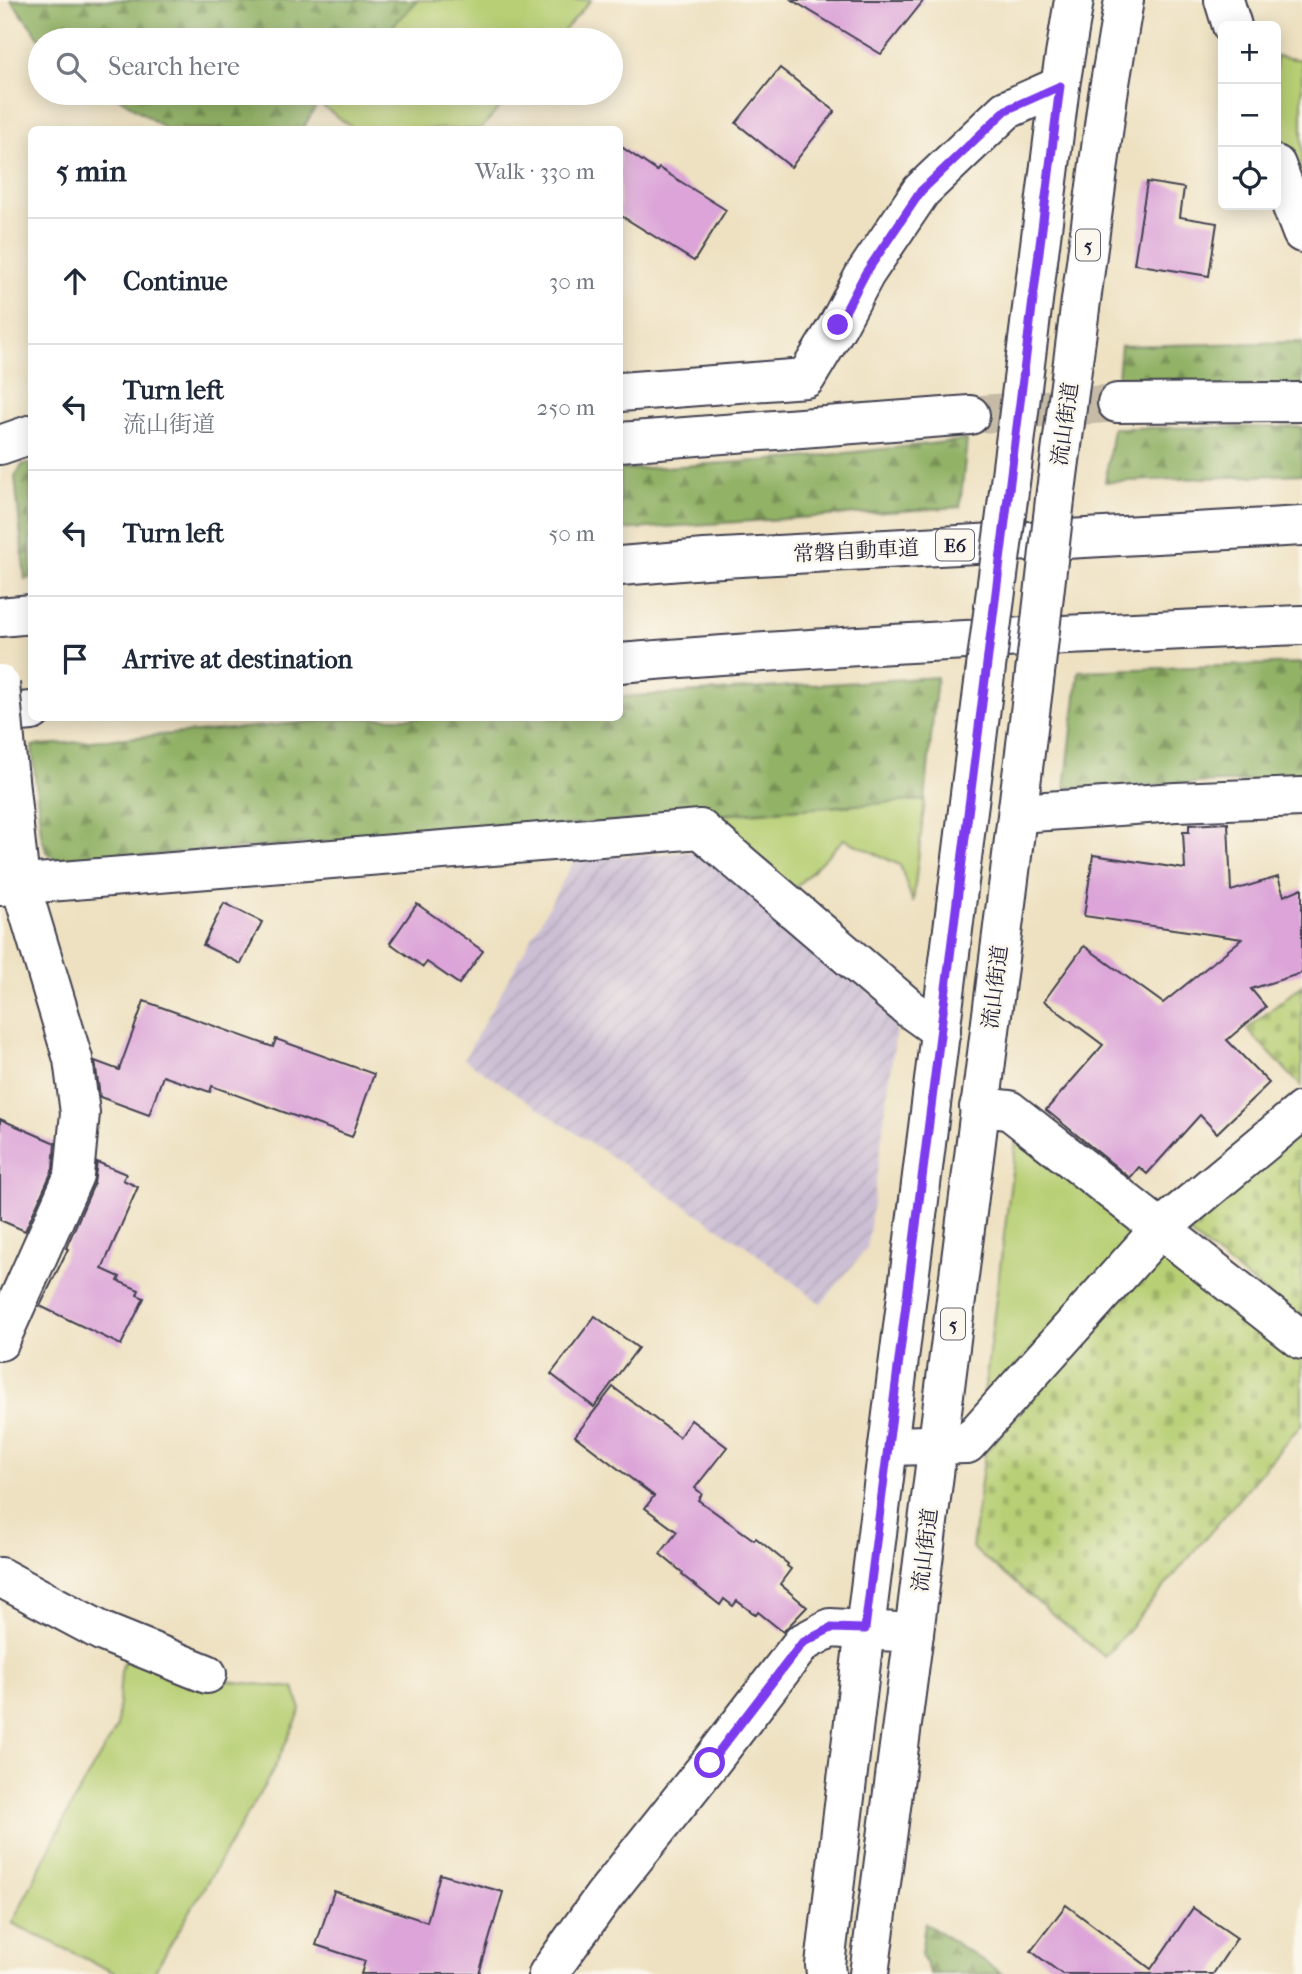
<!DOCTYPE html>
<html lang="en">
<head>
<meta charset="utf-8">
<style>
  :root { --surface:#fff; --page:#f2f2f3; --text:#1f2937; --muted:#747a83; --line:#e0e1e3 }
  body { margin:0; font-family:"IM FELL French Canon","Noto Serif JP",serif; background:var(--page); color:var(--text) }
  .controls { position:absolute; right:21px; top:21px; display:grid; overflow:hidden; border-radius:10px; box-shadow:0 4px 18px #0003 }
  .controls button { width:63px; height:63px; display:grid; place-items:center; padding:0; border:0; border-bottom:2px solid var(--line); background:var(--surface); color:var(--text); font:35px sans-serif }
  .stop { position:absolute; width:21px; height:21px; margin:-16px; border:5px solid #7c3aed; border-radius:50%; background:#fff }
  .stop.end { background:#7c3aed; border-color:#fff; box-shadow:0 2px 7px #0008 }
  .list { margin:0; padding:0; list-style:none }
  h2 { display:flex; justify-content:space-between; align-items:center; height:91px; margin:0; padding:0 28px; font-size:30px }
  h2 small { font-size:23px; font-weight:400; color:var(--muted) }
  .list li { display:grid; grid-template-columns:46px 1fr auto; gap:21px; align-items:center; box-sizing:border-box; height:126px; padding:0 28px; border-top:2px solid var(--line) }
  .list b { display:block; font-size:26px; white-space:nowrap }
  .list p { margin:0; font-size:23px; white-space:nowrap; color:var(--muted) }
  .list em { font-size:23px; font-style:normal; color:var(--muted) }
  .icon { flex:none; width:38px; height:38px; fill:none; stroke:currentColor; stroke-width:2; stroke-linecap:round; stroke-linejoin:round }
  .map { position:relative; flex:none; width:1302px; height:1974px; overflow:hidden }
  .search { position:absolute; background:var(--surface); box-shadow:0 4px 18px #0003; left:28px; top:28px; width:595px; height:77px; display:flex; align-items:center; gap:18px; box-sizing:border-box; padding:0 24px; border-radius:38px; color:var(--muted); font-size:26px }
  .panel { position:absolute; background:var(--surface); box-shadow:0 4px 18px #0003; left:28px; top:126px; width:595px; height:595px; border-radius:10px }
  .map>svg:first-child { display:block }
  .industrial { fill:url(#industrial-furrows) }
  .green { fill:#b8cf74; stroke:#6d7858; stroke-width:2 }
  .forest { fill:url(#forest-firs); stroke:#5a6a50; stroke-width:2 }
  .cemetery { fill:url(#cemetery-stones); stroke:#6d7858; stroke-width:2 }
  .building { fill:#dca4d8 }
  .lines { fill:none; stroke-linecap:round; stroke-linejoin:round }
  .minor-tunnel { stroke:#c5bba6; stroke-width:38; stroke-dasharray:38 19; stroke-linecap:butt }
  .minor-casing { stroke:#413f4f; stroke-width:42 }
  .major-casing { stroke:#413f4f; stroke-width:42 }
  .highway-casing { stroke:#413f4f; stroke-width:42 }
  .minor { stroke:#fff; stroke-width:38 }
  .major { stroke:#fff; stroke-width:38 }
  .highway { stroke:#fff; stroke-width:38 }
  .minor-bridge-casing { stroke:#413f4f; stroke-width:42; stroke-linecap:butt }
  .major-bridge-casing { stroke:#413f4f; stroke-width:42; stroke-linecap:butt }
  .minor-bridge { stroke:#fff; stroke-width:38 }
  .major-bridge { stroke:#fff; stroke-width:38 }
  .route { stroke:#7c3aed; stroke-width:9 }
  .labels { text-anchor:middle; stroke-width:5; stroke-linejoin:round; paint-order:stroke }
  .shield { fill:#fbf7ec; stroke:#636270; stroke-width:2 }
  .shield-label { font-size:19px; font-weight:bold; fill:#22223b }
  .street-label { font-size:21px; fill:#22223b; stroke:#fbf7ec }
</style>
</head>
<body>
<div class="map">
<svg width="1302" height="1974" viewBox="0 0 1302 1974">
  <defs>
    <pattern id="industrial-furrows" width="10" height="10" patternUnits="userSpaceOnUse" patternTransform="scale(1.75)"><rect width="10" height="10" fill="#ccbfd4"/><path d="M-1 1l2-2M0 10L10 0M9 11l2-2" fill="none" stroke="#afa4b7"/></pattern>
    <pattern id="forest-firs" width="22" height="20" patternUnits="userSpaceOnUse" patternTransform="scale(1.75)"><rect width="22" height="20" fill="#92b266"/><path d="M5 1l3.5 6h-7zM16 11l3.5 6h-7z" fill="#779055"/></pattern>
    <pattern id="cemetery-stones" width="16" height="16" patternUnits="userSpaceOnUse" patternTransform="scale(1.75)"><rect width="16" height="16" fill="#b8cf74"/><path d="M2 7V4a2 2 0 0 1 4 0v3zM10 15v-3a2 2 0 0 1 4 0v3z" fill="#9eb165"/></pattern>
  </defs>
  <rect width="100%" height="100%" fill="#fbf7ec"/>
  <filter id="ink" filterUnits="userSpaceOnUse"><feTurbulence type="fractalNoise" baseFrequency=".0143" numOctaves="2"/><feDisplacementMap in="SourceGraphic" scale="14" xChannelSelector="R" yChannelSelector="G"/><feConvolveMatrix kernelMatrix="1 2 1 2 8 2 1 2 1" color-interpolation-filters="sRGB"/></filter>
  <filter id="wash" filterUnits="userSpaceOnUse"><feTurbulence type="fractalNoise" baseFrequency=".00686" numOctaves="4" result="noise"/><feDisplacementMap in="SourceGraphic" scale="28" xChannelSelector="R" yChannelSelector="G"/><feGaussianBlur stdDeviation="1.57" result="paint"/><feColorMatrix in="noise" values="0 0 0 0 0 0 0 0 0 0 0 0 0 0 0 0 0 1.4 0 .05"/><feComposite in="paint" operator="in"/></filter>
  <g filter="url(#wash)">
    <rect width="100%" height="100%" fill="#eee1c1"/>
    <path class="industrial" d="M705,851l193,165 -31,232 -46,56 -72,-56 -285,-189 111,-200z"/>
    <g class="green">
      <path d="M418,0h173l-35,40h-177z"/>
      <path d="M1276,56l26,4v146l-26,-67z"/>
      <path d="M328,93h184l-31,36h-126l-37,-26z"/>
      <path d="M925,800l-12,103 -13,-38 -56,-26 -52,52 -85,-75z"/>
      <path d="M1017,1133l125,98 -159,170z"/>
      <path d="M133,1652l75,27 86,9 7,22 -28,61 -120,203h-36l-105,-51 66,-130 39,-66 4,-55 2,-8z"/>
    </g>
    <g class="forest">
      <path d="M11,0h407l-39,40h-338z"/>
      <path d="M112,93h216l-10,10 -16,27 -136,-1z"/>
      <path d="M1302,342v44l-185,1 4,-41z"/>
      <path d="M1302,427v47l-197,8 8,-54z"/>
      <path d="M967,440l-7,67 -340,23v-60l180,-12z"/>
      <path d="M23,464h8v114l-6,1 -10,-103z"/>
      <path d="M1302,663v116l-237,9 14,-117z"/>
      <path d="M937,677l-12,123 -749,53 -101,11 -21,-6 -8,-7 -5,-17 -9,-88 326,-28h262v-21z"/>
      <path d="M925,1923l78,51h-73l-9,-20z"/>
    </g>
    <g class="cemetery">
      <path d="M1302,985v102l-55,-58z"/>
      <path d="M1302,1129v192l-116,-90z"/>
      <path d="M1165,1249l137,106v69l-197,233 -133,-109 13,-96z"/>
    </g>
    <g id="blocks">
      <g class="building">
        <path d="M792,0h132l-43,54z"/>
        <path d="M780,68l55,43 -44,56 -55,-44z"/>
        <path d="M620,146l37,25 2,-3 67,42 -32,51 -74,-46z"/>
        <path d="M1147,182l37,6 -4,29 37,6 -8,53 -75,-12z"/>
        <path d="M1228,823l3,68 47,-14 6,19 18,-8v85l-51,16 15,18 -39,33 42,43 -52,50 -17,-18 -53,59 -8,-7 -9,11 -84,-68 57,-65 -59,-44 40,-55 79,57 79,-64 -158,-23 9,-61 92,14 -2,-37h6v-7z"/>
        <path d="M224,903l38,19 -21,42 -38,-19z"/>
        <path d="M417,904l66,47 -24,33 -32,-22 -4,5 -33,-24z"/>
        <path d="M144,1001l129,46 3,-8 98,35 -22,63 -140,-51 -2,6 -47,-16 -14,39 -49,-18 -5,-36 24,9z"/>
        <path d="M0,1119l55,24 -2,26 -28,62 -25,-11z"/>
        <path d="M97,1162l29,12 -3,6 15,7 -36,82 18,8 -2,4 21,9 -2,5 7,3 -23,47 -81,-39 28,-57 -2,-1 28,-64z"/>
        <path d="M595,1316l43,32 -44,59 -43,-33z"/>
        <path d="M613,1387l66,50 12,-17 36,27 -32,41 7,6 -4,6 56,40 2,-2 32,26 -1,2 4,3 -11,15 27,23 -24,25 -25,-20 -2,3 -19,-14 -4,5 -9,-7 -4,6 -38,-30 1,-2 -23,-19 17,-22 -32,-24 9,-12 -79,-60z"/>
        <path d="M440,1874l63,18 -24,82h-118l4,-13 -49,-16 18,-54 93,31z"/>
        <path d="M1066,1905l85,64 42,-61 44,30 -24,36h-151l-31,-23z"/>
      </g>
    </g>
  </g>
  <g filter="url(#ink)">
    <use href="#blocks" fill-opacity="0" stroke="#413f4f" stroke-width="2"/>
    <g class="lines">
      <path class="minor-tunnel" d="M970,415l147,-12"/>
      <g class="minor-casing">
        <g id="minor">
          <path d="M1224,0l8,26"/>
          <path d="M1276,165l26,68"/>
          <path d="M620,392l186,-14 32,-53 27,-51 56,-83 85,-81 54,-24"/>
          <path d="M1117,403l185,-1"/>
          <path d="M620,442l350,-27"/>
          <path d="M0,445l32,-11"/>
          <path d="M1018,813l158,-11 126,-5"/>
          <path d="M0,886l700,-57 209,179 32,23"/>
          <path d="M979,1107l30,3 293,230"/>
          <path d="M0,1341l74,-166 6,-62 -7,-54 -53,-176 -14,-132"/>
          <path d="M889,1446l78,-2 193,-215 142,-118"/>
          <path d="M0,1577l103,55 104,42"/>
          <path d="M548,1974l56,-78 106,-133 92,-120 28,-15 84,5"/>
        </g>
      </g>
      <g class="major-casing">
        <g id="major">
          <path d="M1056,491l52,-396 16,-95"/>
          <path d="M1008,499l52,-413 14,-86"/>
          <path d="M826,1974l-1,-9 40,-336 120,-954"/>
          <path d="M869,1974l45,-341 121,-960"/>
        </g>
      </g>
      <g class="highway-casing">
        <g id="highway">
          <path d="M620,566l85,-7 597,-33"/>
          <path d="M0,617l32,-3"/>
          <path d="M620,663c227,-19 454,-29 682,-38"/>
          <path d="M0,714l32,-3"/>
        </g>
      </g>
      <use href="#minor" class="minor"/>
      <use href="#major" class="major"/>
      <use href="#highway" class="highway"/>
      <g class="minor-bridge-casing">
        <path id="minor-bridge" d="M0,684l6,67"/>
      </g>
      <g class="major-bridge-casing">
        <g id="major-bridge">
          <path d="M1035,673l21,-182"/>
          <path d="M985,675l23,-176"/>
        </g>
      </g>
      <use href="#minor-bridge" class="minor-bridge"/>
      <use href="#major-bridge" class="major-bridge"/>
    </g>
  </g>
  <g class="lines" filter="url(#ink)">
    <path class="route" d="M710,1763l92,-120 29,-15 34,1 195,-1543 -54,24 -85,81 -56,83 -27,51"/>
  </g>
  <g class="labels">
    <g class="shield">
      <rect x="1076" y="229.5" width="24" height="31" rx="5"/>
      <rect x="936" y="529.5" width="38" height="31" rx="5"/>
      <rect x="941" y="1308.5" width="24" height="31" rx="5"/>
    </g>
    <g class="shield-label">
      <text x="1088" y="252">5</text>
      <text x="955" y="552">E6</text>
      <text x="953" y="1331">5</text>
    </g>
    <g class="street-label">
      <text transform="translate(1065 424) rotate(-82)" y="7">流山街道</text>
      <text transform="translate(856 551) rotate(-3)" y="7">常磐自動車道</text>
      <text transform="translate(995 987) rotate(-83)" y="7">流山街道</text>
      <text transform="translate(925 1550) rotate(-83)" y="7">流山街道</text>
    </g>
  </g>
</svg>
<div class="controls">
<button>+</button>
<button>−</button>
<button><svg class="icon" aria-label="locate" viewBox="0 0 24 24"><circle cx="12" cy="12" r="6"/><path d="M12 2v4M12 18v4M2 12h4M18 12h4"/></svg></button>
</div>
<div class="stop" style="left:710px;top:1763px"></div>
<div class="stop end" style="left:838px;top:325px"></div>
<div class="search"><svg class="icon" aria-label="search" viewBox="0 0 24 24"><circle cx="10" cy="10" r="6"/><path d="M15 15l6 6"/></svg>Search here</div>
<section class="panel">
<h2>5 min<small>Walk · 330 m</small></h2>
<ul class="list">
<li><svg class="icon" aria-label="ahead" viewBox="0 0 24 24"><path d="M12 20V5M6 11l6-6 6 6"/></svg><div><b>Continue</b></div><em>30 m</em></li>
<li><svg class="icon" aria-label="left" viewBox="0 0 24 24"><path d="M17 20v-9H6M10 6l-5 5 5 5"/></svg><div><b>Turn left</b><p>流山街道</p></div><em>250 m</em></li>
<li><svg class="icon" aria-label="left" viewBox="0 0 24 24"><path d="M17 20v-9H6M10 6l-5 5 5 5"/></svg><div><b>Turn left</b></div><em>50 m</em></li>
<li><svg class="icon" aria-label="arrive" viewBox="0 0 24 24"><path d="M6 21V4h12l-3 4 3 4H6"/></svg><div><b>Arrive at destination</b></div></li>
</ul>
</section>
</div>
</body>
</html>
